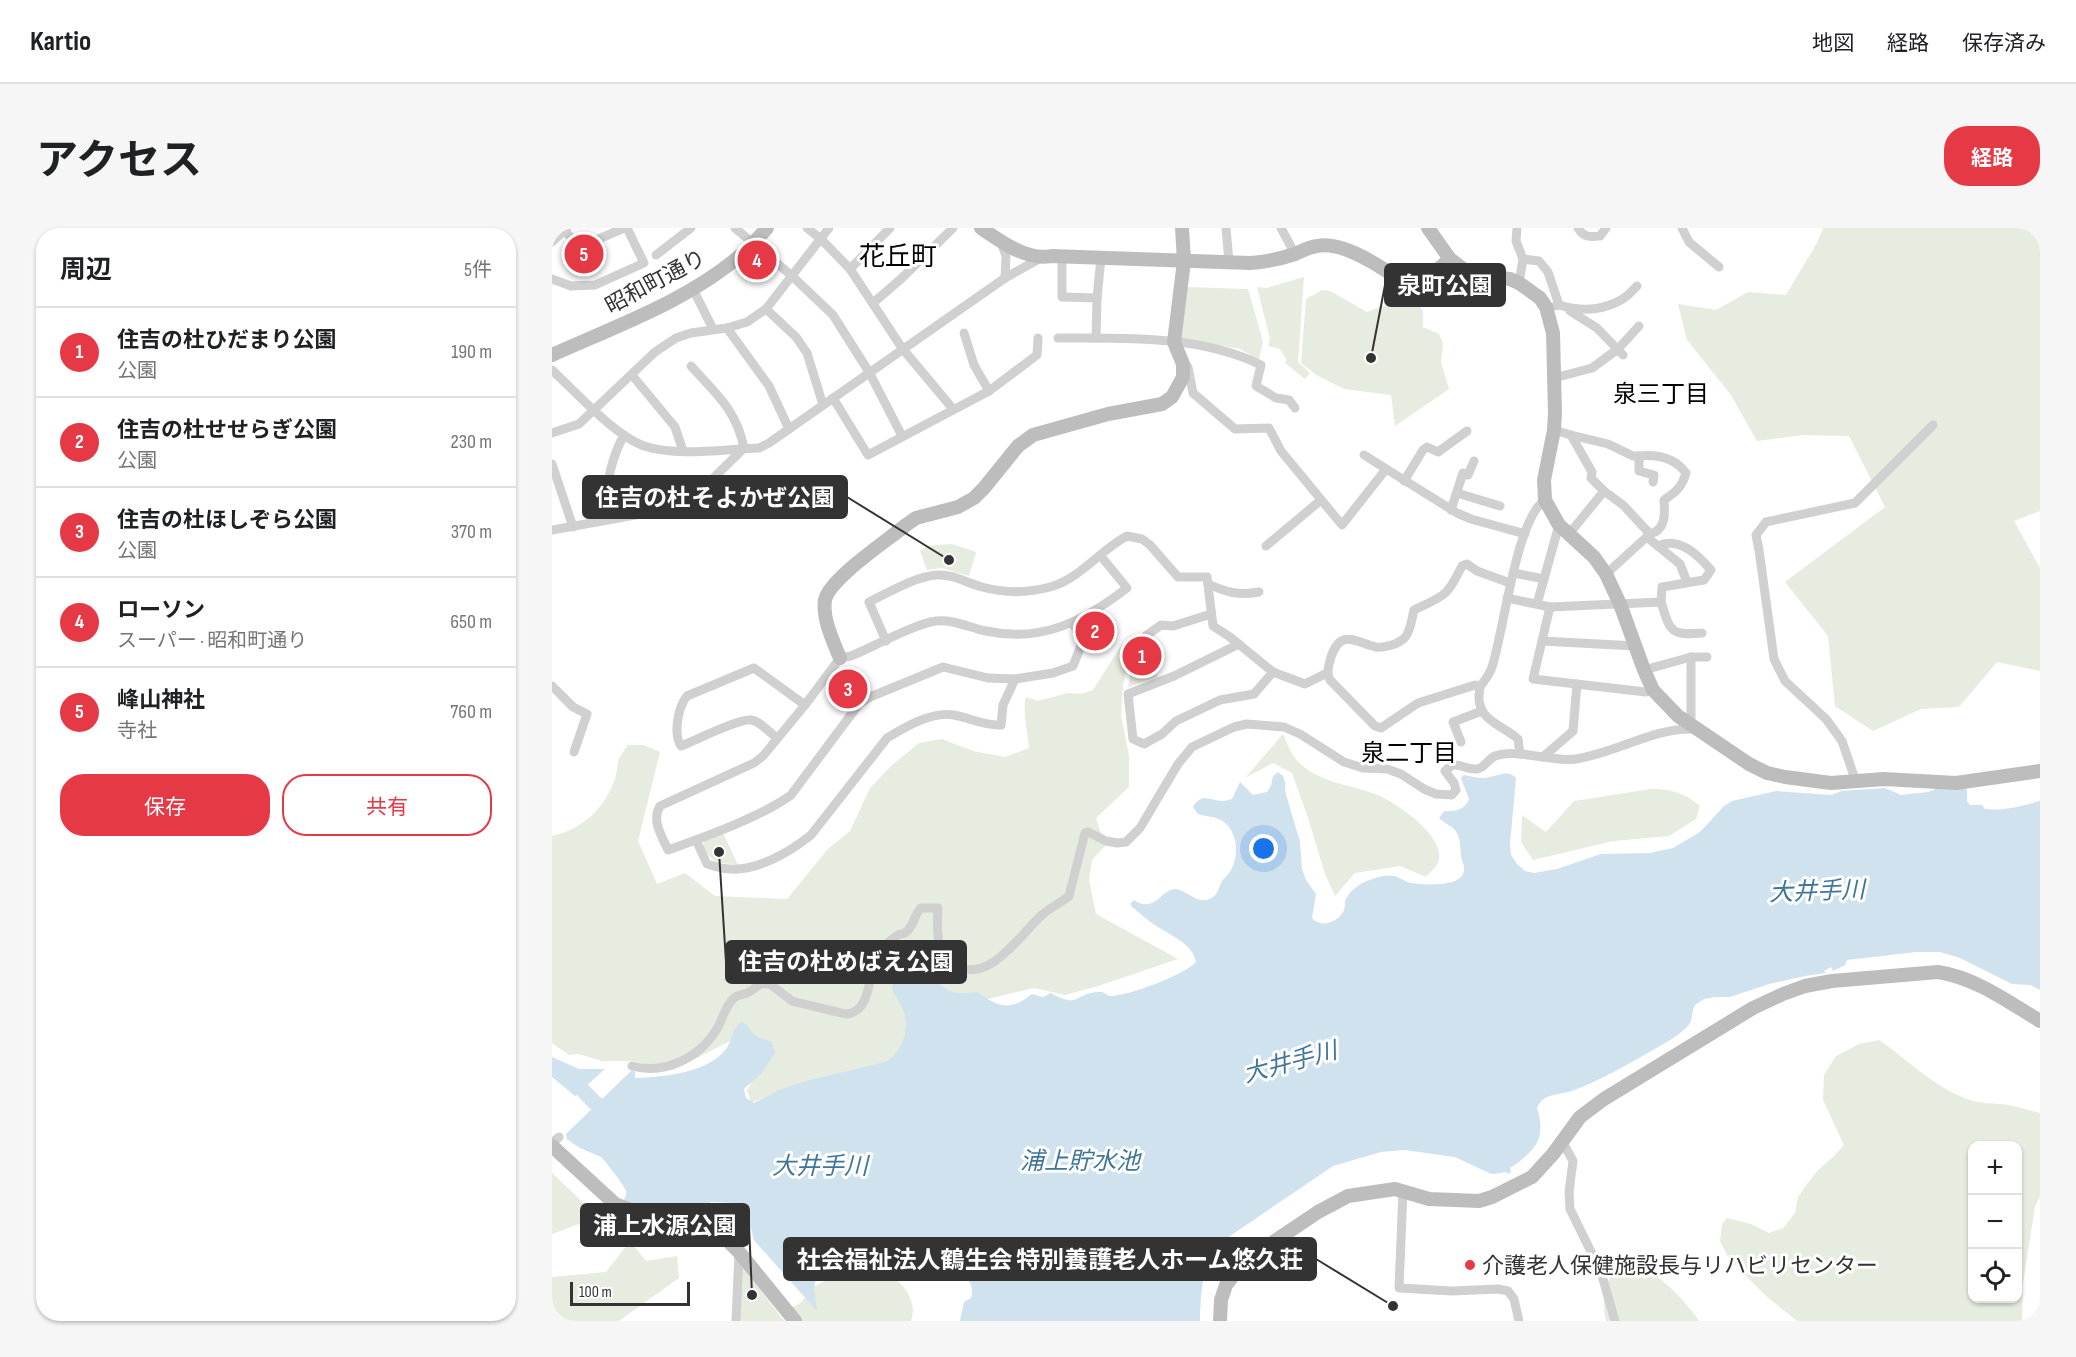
<!DOCTYPE html>
<html lang="ja">
<head>
<meta charset="utf-8">
<style>
  :root { --surface:#fff; --page:#f6f6f6; --text:#202124; --muted:#757577; --line:#e0e0e0; --accent:#e63946 }
  body { margin:0; font-family:"Sofia Sans Condensed","Noto Sans JP",sans-serif; background:var(--page); color:var(--text) }
  .controls { position:absolute; right:18px; bottom:18px; display:grid; overflow:hidden; border-radius:12px; box-shadow:0 2px 4px #0004 }
  .controls button { width:54px; height:54px; display:grid; place-items:center; padding:0; border:0; border-bottom:2px solid var(--line); background:var(--surface); color:var(--text); font:30px sans-serif }
  .scale { position:absolute; left:18px; bottom:15px; width:120px; box-sizing:border-box; padding-left:6px; border:3px solid #333; border-top:0; font-size:16px; line-height:21px; white-space:nowrap; color:#333; -webkit-text-stroke:4px #fff; paint-order:stroke }
  .you { position:absolute; left:712px; top:621px; width:21px; height:21px; margin:-15px; border:4px solid #fff; border-radius:50%; background:#1a73e8; box-shadow:0 0 0 9px #1a73e833 }
  .badge { display:grid; place-items:center; width:39px; height:39px; border-radius:50%; background:var(--accent); color:#fff; font-size:20px; font-weight:700 }
  .pin { position:absolute; translate:-50% -50%; border:3px solid #fff; box-shadow:0 2px 6px #0006 }
  .list { margin:0; padding:0; list-style:none }
  h2 { display:flex; justify-content:space-between; align-items:center; height:78px; margin:0; padding:0 24px; font-size:26px }
  h2 small { font-size:20px; font-weight:400; color:var(--muted) }
  .list li { display:grid; grid-template-columns:39px 1fr auto; gap:18px; align-items:center; box-sizing:border-box; height:90px; padding:0 24px; border-top:2px solid var(--line) }
  .list b { display:block; font-size:22px; white-space:nowrap }
  .list p { margin:0; font-size:20px; white-space:nowrap; color:var(--muted) }
  .list em { font-size:20px; font-style:normal; color:var(--muted) }
  .actions { display:flex; gap:12px; padding:18px 24px }
  .actions a { flex:1; padding:14px 0; border:2px solid var(--accent); border-radius:24px; text-align:center; font-size:21px; color:var(--accent) }
  .actions .main { background:var(--accent); color:#fff }
  .icon { flex:none; width:33px; height:33px; fill:none; stroke:currentColor; stroke-width:2; stroke-linecap:round; stroke-linejoin:round }
  .map { position:relative; flex:none; width:1488px; height:1093px; overflow:hidden; border-radius:24px }
  header { display:flex; align-items:center; gap:36px; box-sizing:border-box; height:84px; padding:0 30px; background:var(--surface); border-bottom:2px solid var(--line) }
  header strong { font-size:28px }
  nav { display:flex; gap:33px; margin-inline-start:auto; font-size:21px }
  .intro { display:flex; align-items:center; justify-content:space-between; box-sizing:border-box; height:144px; padding:0 36px }
  h1 { margin:0; font-size:42px }
  .button { padding:15px 27px; border-radius:24px; background:var(--accent); color:#fff; font-size:21px; font-weight:700 }
  main { display:flex; gap:36px; padding:0 36px }
  aside { flex:1; background:var(--surface); border-radius:24px; box-shadow:0 2px 4px #0004 }
  .map>svg:first-child { display:block }
  .green { fill:#e6ecdf; fill-rule:evenodd }
  .water { fill:#cfe2ee }
  .lines { fill:none; stroke-linecap:round; stroke-linejoin:round }
  .river { stroke:#cfe2ee; stroke-width:15 }
  .street { stroke:#d0d0d0; stroke-width:9 }
  .secondary { stroke:#bdbdbd; stroke-width:14 }
  .poi-dot { fill:#e63946; stroke:#fff; stroke-width:2 }
  .labels { text-anchor:middle; stroke-width:6; stroke-linejoin:round; paint-order:stroke }
  .street-label { font-size:22px; fill:#333; stroke:#fff }
  .poi-label { font-size:22px; fill:#333; stroke:#fff; text-anchor:start }
  .neighbourhood-label { font-size:24px; fill:#000; stroke:#fff }
  .water-label { font-size:24px; font-style:italic; fill:#3f7597; stroke:#fff }
  .quarter-label { font-size:26px; fill:#000; stroke:#fff }
  .leader { fill:none; stroke:#333; stroke-width:2 }
  .callout-dot { fill:#333; stroke:#fff; stroke-width:2 }
  .callout { fill:#333; stroke:#333; stroke-width:2 }
  .callout-label { font-size:24px; text-anchor:middle; font-weight:bold; fill:#fff }
</style>
</head>
<body>
<header>
<strong>Kartio</strong>
<nav><a>地図</a><a>経路</a><a>保存済み</a></nav>
</header>
<div class="intro"><h1>アクセス</h1><a class="button">経路</a></div>
<main>
<aside>
<h2>周辺<small>5件</small></h2>
<ul class="list">
<li><span class="badge">1</span><div><b>住吉の杜ひだまり公園</b><p>公園</p></div><em>190 m</em></li>
<li><span class="badge">2</span><div><b>住吉の杜せせらぎ公園</b><p>公園</p></div><em>230 m</em></li>
<li><span class="badge">3</span><div><b>住吉の杜ほしぞら公園</b><p>公園</p></div><em>370 m</em></li>
<li><span class="badge">4</span><div><b>ローソン</b><p>スーパー · 昭和町通り</p></div><em>650 m</em></li>
<li><span class="badge">5</span><div><b>峰山神社</b><p>寺社</p></div><em>760 m</em></li>
</ul>
<div class="actions"><a class="main">保存</a><a>共有</a></div>
</aside>
<div class="map">
<svg width="1488" height="1093" viewBox="0 0 1488 1093">
  <rect width="100%" height="100%" fill="#fff"/>
  <g class="green">
    <path d="M1271,0h217v283l-26,10 26,47v103l-43,-9 -38,45 -38,2 -48,22 -38,-25 -7,-70 -43,-54 100,-75 -36,-71 -47,-1 -45,6 -26,-46 -44,-55 -9,-36 38,6 32,-18 38,3 31,-52z"/>
    <path d="M752,49l-6,85 12,11 -5,6 -20,-16 2,-3 -7,-11 -12,-3 2,-7 -13,-52 10,1z"/>
    <path d="M634,59l62,2 15,52 -4,19 -19,-11 -61,-11z"/>
    <path d="M770,62l8,1 37,21 21,-8 15,-12 11,2 9,18v15l16,7 4,9 -2,19 8,27 -54,37 -4,-31 -47,-6 -26,-13 -17,-13 5,-64z"/>
    <path d="M400,316l24,8 -7,24 -27,-8 -15,2 -7,-19 7,-5z"/>
    <path d="M544,389c9,10 21,20 11,33l-18,-6 -6,-10 -1,-9z"/>
    <path d="M570,416l7,14 -6,27 -2,30 8,41v31l-33,31 9,28 -13,14 -3,20 7,34 82,45 -80,27 -33,9 -31,-7 -63,15 -49,15 -31,46 -112,27 -28,12 -4,-13 26,-42 -31,-13 -69,35 -41,-9h-30l-23,-7 -10,1 -17,-12v-207c31,-7 52,-27 63,-57 2,-6 2,-12 3,-18 2,-6 7,-11 10,-16h16l16,7 -22,89 19,43 28,-11 30,23 72,3 41,-50 22,-18 20,-43 21,-22 28,-23 23,-4 31,12 32,6 24,-9c-1,-12 -7,-42 -3,-51l12,4 30,-8 13,1 12,-4z"/>
    <path d="M590,417l16,32 -30,10 4,-20z"/>
    <path d="M292,440l21,27 -10,9 -28,-20 13,-15z"/>
    <path d="M731,506c6,15 11,27 25,36 21,14 47,16 70,25 19,9 70,42 60,68 -2,5 -9,10 -12,14l-26,-11 -45,7 -20,23 -10,-22 -17,-56 -16,-45 -19,-10 -28,15z"/>
    <path d="M1099,561c21,0 33,4 49,17l-4,13 -27,17 -56,5 -80,19 -12,-18 1,-27 24,17 28,-31z"/>
    <path d="M171,605l15,32c-21,-3 -25,0 -35,-19l1,-6z"/>
    <path d="M1327,812c29,20 55,47 88,59 13,5 28,4 42,6 10,2 21,6 31,8v84l-5,9 -12,78 -1,37h-225l-31,-25 -37,-37 -9,-18 2,-17 5,-6 24,6 18,9 14,-5 12,-15 3,-16 9,-13 11,-14 16,-14 10,-11 -21,-45 1,-25 12,-19 23,-12zM1420,918h46v152h-46z"/>
    <path d="M0,945l46,44 -46,17z"/>
    <path d="M78,1013l16,20 31,-5 2,22 -60,43h-67v-44l54,-5z"/>
    <path d="M1090,1039c24,14 41,31 57,54h-93c-4,-19 -5,-43 16,-52 6,-3 14,-2 20,-2z"/>
    <path d="M192,1040l40,53h-44v-52z"/>
    <path d="M311,1042c6,0 13,0 19,2 19,6 37,29 29,49h-124l5,-14c15,-5 11,-12 20,-19 14,-10 35,-14 51,-18z"/>
  </g>
  <g class="water">
    <path d="M726,544l5,4 2,6v9l15,51 2,27 4,11 10,14 -4,24c8,10 25,5 31,-6 3,-4 1,-9 3,-13 4,-8 13,-15 21,-18 7,-3 19,-7 27,-5 6,1 11,6 17,7 12,2 47,4 52,-9 3,-7 -1,-12 -2,-18 -1,-10 0,-19 -7,-27 -4,-4 -10,-6 -15,-11l5,-7c10,1 21,-1 25,-12l-8,-21 3,-3c6,1 13,3 19,3 12,0 24,-10 33,0l-6,66 1,11 6,9 8,7 9,2 23,-4 44,-15 49,-1 23,-5 27,-16 24,-26 8,-5 44,-10 55,4 11,-4 43,-3 16,7 27,-3 13,-5 26,2v12l3,4h12l3,4c19,2 37,-3 55,-8v189l-9,-5 -19,-1 -52,-26 -20,-6h-24l-69,8 -2,5 -12,6 -2,-4 -7,4 2,2 -21,3 -36,8 -39,13h-15l-11,2 -9,6c-4,7 -2,15 -7,21 -11,12 -29,20 -42,28 -25,14 -47,27 -74,37 -13,4 -29,2 -35,17 10,31 -2,43 -27,60l1,4 -3,2 -2,-2 -12,2 -5,-1 -34,-16 -50,-7 -24,2 -48,14 -100,68c-8,7 -16,12 -21,20 -10,14 -12,50 -12,67h-240l4,-19 7,-4c3,-8 0,-15 -5,-22 -17,-28 -41,-28 -70,-21 -10,3 -21,7 -29,14l-3,8c-4,-1 -10,-3 -13,-7 -3,-3 -3,-9 -6,-13 -7,-11 -20,-10 -29,-3l-2,10 2,14 -2,11 3,22 -64,-72c0,-13 -10,-27 -19,-36l-23,-1 -11,8 -19,2 -41,-6 -16,-6c1,-3 3,-5 2,-9 0,-3 -22,-32 -25,-34 -15,-7 -20,-7 -34,-18l-1,-5 66,-64 3,2v6c28,-1 73,-5 91,-29 7,-9 6,-22 16,-27 7,3 6,6 11,11 4,6 13,6 19,9l3,11 -13,20 -18,16 2,9 8,5 25,-13 31,-10 75,-18c17,-10 25,-31 19,-50 -3,-10 -11,-16 -12,-26 3,-6 7,-11 13,-14 24,-14 26,9 43,18 10,5 18,3 29,2 22,15 33,20 55,2l11,3 8,-4c29,16 22,1 47,-1 5,-1 8,3 13,4 17,0 73,-21 85,-34 -3,-18 -24,-26 -38,-35 -10,-6 -18,-14 -27,-21v-3l3,-3c21,14 26,-10 41,-11 7,-1 19,12 30,11 12,-1 13,-11 17,-19 3,-4 7,-7 9,-11 8,-15 7,-37 -7,-48 -8,-6 -17,-5 -26,-8l-5,-7c8,-14 16,-7 28,-6 4,0 7,-1 11,-2l8,-17 13,13 14,-3 4,-6 2,-10z"/>
    <path d="M0,829l27,12h26l-30,27 -23,-19z"/>
  </g>
  <g class="lines">
    <path class="river" d="M0,838l26,19 16,17 19,12"/>
    <g class="street">
      <path d="M10,0l18,19 44,-19"/>
      <path d="M183,0l57,48 41,39 36,57 33,64"/>
      <path d="M255,0l14,11 29,30 52,79 51,61"/>
      <path d="M674,0l3,34"/>
      <path d="M729,0l14,26"/>
      <path d="M965,0l-1,13 7,18 -4,24"/>
      <path d="M1026,0c6,10 12,9 22,8l6,-8"/>
      <path d="M1130,0l7,14 30,25"/>
      <path d="M0,14l15,-14"/>
      <path d="M449,14l5,14 -1,22"/>
      <path d="M104,27l35,-27"/>
      <path d="M510,29v40l35,1"/>
      <path d="M971,31l16,2 9,11 11,33 -4,1"/>
      <path d="M298,41l40,-41"/>
      <path d="M0,51l19,7 24,-1 49,-22 -17,-35"/>
      <path d="M141,61l20,40"/>
      <path d="M321,75l29,-25 51,-50"/>
      <path d="M1007,77c20,6 41,6 60,-4 7,-3 13,-10 18,-15"/>
      <path d="M214,81l30,28 11,16 16,52"/>
      <path d="M1018,83l27,17 26,27"/>
      <path d="M175,100l42,58 20,43"/>
      <path d="M412,105l10,32 15,26"/>
      <path d="M506,110c68,0 141,-3 203,27l-5,21 20,12 13,2 6,8"/>
      <path d="M544,110l1,-40 4,-40"/>
      <path d="M636,139l5,26 42,36 34,-1 12,23 61,74 44,-56"/>
      <path d="M0,142c24,22 62,65 92,76 34,11 80,3 115,2l10,-5 236,-165 34,-19"/>
      <path d="M80,147l43,52 8,24"/>
      <path d="M1002,150l38,-10 26,-19 21,-23"/>
      <path d="M281,170l35,57 121,-64 48,-36 1,-17"/>
      <path d="M1002,202l17,5 21,37 -1,6 13,13 19,14 27,29 -44,40"/>
      <path d="M0,205l27,-9 76,-72 21,-14 15,-5 36,-5 20,-6 19,-13 63,-81"/>
      <path d="M1019,207l37,9 25,12h6v15l15,4 -1,7"/>
      <path d="M812,227l93,58 14,6 54,15"/>
      <path d="M1087,228c18,-2 35,1 47,17 -4,14 -10,19 -22,27 1,14 2,30 -14,34l-2,4 32,26 7,18"/>
      <path d="M0,236l21,63"/>
      <path d="M852,253l19,-31 4,-3 11,5 29,-21"/>
      <path d="M905,265l43,13"/>
      <path d="M899,282l12,-37 5,2 6,-14"/>
      <path d="M52,292c1,-28 6,-60 20,-85"/>
      <path d="M0,302l122,-22 19,-10 51,-50c-8,-39 -28,-54 -53,-82"/>
      <path d="M1017,306l35,-43"/>
      <path d="M714,318l55,-46"/>
      <path d="M962,345l30,6"/>
      <path d="M958,355l-33,-12 -10,-7 -5,2c-16,32 -17,29 -48,44 -2,8 -3,19 -8,26 -3,5 -7,6 -11,8 -6,2 -12,4 -19,3 -19,-4 -35,-20 -45,10 -2,8 -5,15 -1,23l45,46 6,2 37,-25 57,-18 5,2c4,-6 10,-13 12,-20 12,-36 24,-148 53,-167"/>
      <path d="M656,356c18,8 31,12 51,8"/>
      <path d="M955,370l43,9 111,-5 1,-15 42,-7 7,-10c-13,-15 -32,-34 -53,-24"/>
      <path d="M1109,374c9,28 8,34 41,31"/>
      <path d="M985,376l22,-79"/>
      <path d="M998,379l-17,72 113,13 7,-2"/>
      <path d="M521,394l9,21 -9,23 -20,7 -38,6 -27,-1 -45,-11 -73,30 -11,7 -68,91c-30,22 -87,42 -123,55 -6,-14 -17,-29 -8,-44l94,-43 9,-7 42,-51 35,-47 11,-2c22,-9 63,-32 85,-35 17,-2 34,7 50,10 56,12 98,-10 141,-43l-27,-33"/>
      <path d="M588,412l21,-15 12,1 38,-12"/>
      <path d="M334,413l-17,-39c19,-9 47,-26 68,-27 17,-1 29,8 45,12 22,6 46,6 68,0 30,-8 50,-37 77,-51l15,3 8,6 28,32h29l6,49 17,11 43,35 32,12 22,-11"/>
      <path d="M990,413l93,5"/>
      <path d="M687,416l-65,32 -46,18 5,45 11,5 18,-10 14,-13 44,-21 34,-6 19,-22"/>
      <path d="M1139,429v69"/>
      <path d="M1092,442l47,-13h16"/>
      <path d="M1025,456l-4,47 -30,26c11,1 23,4 33,2 41,-6 78,-32 119,-30"/>
      <path d="M0,458l21,21 14,7 -13,38"/>
      <path d="M928,459c-7,33 20,36 38,52l2,15"/>
      <path d="M225,510c-7,-5 -17,-17 -26,-18 -11,-2 -57,21 -70,26 -8,-12 -3,-39 6,-50l67,-28 51,37"/>
      <path d="M909,514l-8,-20 29,-11"/>
      <path d="M1304,554l-14,-41 -16,-22 -41,-38 -11,-22 -15,-109 -3,-15 10,-13 89,-19 78,-78"/>
      <path d="M144,612l11,24c7,2 15,5 23,5 27,2 60,-17 81,-34l76,-97c18,-11 45,-27 67,-23 16,3 30,11 47,10l2,-20 12,-26"/>
      <path d="M80,838c34,9 69,-9 86,-39 5,-9 7,-20 15,-28 4,-5 11,-4 16,-7 4,-2 8,-6 12,-8 3,-1 6,0 9,0l22,17 54,13c27,-2 21,-41 31,-59 4,-7 13,-15 21,-20 2,-1 6,-1 8,-3 8,-6 8,-17 15,-24h17c-1,18 -3,43 14,55 35,26 68,-29 91,-49 8,-7 18,-11 26,-18l16,-63 3,-1 18,9 11,2 9,-1 14,-14 38,-64 14,-17 42,-20 13,-3 37,3 16,7 44,28 19,6 24,1 14,5 23,15 12,5 16,1 4,-5 -2,-7 -9,-12c11,-13 18,-1 31,-2 8,0 12,-10 19,-13 15,-5 33,-1 48,1"/>
      <path d="M1010,913l11,20 -4,31 1,17 31,63 14,49"/>
      <path d="M0,915l7,-6"/>
      <path d="M851,963l-4,97 53,3 46,-2 10,2 6,8 5,22"/>
      <path d="M63,976l-4,16 3,10c18,5 38,-2 55,-11"/>
      <path d="M184,1093l3,-69"/>
    </g>
    <g class="secondary">
      <path d="M429,0c19,13 46,33 70,28l199,7c15,-1 30,-4 45,-9 7,-3 14,-7 22,-8 28,-6 72,26 94,42l18,-11 21,-18"/>
      <path d="M876,0l22,31 16,12 10,4 34,4 9,4 21,15 6,9 7,26 2,80 -1,17 -10,50 1,20 14,25 35,32 12,17 14,30 24,66 9,20 25,26 71,48 18,9 18,4 46,6 53,-4 72,4 84,-12"/>
      <path d="M0,127c64,-29 136,-54 190,-101 9,-8 17,-17 25,-26"/>
      <path d="M288,430c-7,-17 -18,-40 -15,-58 4,-21 63,-60 81,-75l10,-7 42,-11 16,-9 10,-10 34,-42 15,-11 75,-21 54,-10 10,-7 11,-20v-13l-9,-22 10,-81 -2,-33"/>
      <path d="M0,918l63,58 22,8 80,18 22,22 56,69"/>
      <path d="M668,1093l1,-21 5,-15 19,-24 73,-49 30,-16 47,-7 34,10 50,2 13,-4 40,-20 21,-23 27,-37 24,-18 149,-91 30,-14 22,-8 27,-5 106,-9c38,6 69,29 102,49"/>
    </g>
  </g>
  <circle class="poi-dot" cx="918" cy="1037" r="6"/>
  <g class="labels">
    <g class="street-label">
      <text transform="translate(103 53) rotate(-28)" y="8">昭和町通り</text>
    </g>
    <g class="poi-label">
      <text x="930" y="1045">介護老人保健施設長与リハビリセンター</text>
    </g>
    <g class="neighbourhood-label">
      <text x="1109" y="174">泉三丁目</text>
      <text x="857" y="533">泉二丁目</text>
    </g>
    <g class="water-label">
      <text transform="translate(1265 663) rotate(-2)" y="8">大井手川</text>
      <text transform="translate(738 834) rotate(-15)" y="8">大井手川</text>
      <text x="528" y="941">浦上貯水池</text>
      <text x="268" y="946">大井手川</text>
    </g>
    <g class="quarter-label">
      <text x="346" y="37">花丘町</text>
    </g>
  </g>
  <path class="leader" d="M819 130L833 57M397 332L295 269M167 624L174 734M200 1067L197 997M841 1078L764 1031"/>
  <g class="callout-dot">
    <circle cx="819" cy="130" r="6"/>
    <circle cx="397" cy="332" r="6"/>
    <circle cx="167" cy="624" r="6"/>
    <circle cx="200" cy="1067" r="6"/>
    <circle cx="841" cy="1078" r="6"/>
  </g>
  <g class="callout">
    <rect x="833" y="36" width="120" height="42" rx="6"/>
    <rect x="31" y="248" width="264" height="42" rx="6"/>
    <rect x="174" y="713" width="240" height="42" rx="6"/>
    <rect x="29" y="976" width="168" height="42" rx="6"/>
    <rect x="232" y="1010" width="532" height="42" rx="6"/>
  </g>
  <g class="callout-label">
    <text x="893" y="66">泉町公園</text>
    <text x="163" y="278">住吉の杜そよかぜ公園</text>
    <text x="294" y="742">住吉の杜めばえ公園</text>
    <text x="113" y="1006">浦上水源公園</text>
    <text x="498" y="1040">社会福祉法人鶴生会 特別養護老人ホーム悠久荘</text>
  </g>
</svg>
<div class="controls">
<button>+</button>
<button>−</button>
<button><svg class="icon" aria-label="locate" viewBox="0 0 24 24"><circle cx="12" cy="12" r="6"/><path d="M12 2v4M12 18v4M2 12h4M18 12h4"/></svg></button>
</div>
<div class="scale">100 m</div>
<div class="you"></div>
<div class="pin badge" style="left:590px;top:428px">1</div>
<div class="pin badge" style="left:543px;top:403px">2</div>
<div class="pin badge" style="left:296px;top:461px">3</div>
<div class="pin badge" style="left:205px;top:32px">4</div>
<div class="pin badge" style="left:32px;top:26px">5</div>
</div>
</main>
</body>
</html>
